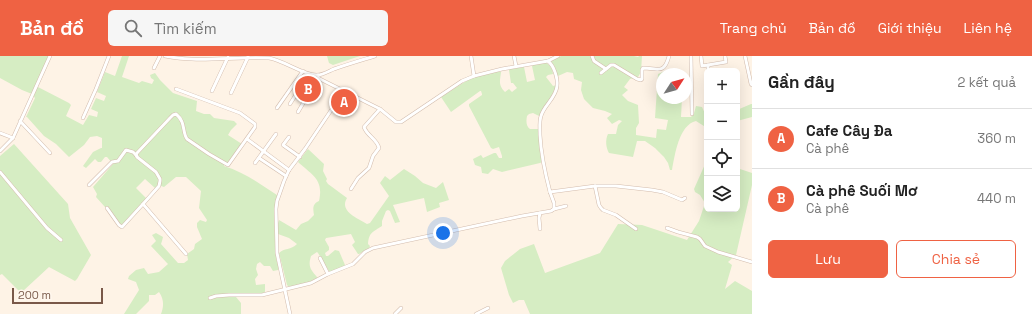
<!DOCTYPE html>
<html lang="vi">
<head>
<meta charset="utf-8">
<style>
  :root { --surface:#fff; --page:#f6f6f6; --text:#222; --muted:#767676; --line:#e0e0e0; --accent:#ef6243 }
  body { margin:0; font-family:"Space Grotesk",sans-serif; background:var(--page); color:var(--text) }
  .controls { position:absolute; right:12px; top:12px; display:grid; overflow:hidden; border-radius:6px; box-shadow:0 4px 16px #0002 }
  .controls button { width:36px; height:36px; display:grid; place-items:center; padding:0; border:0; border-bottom:1px solid var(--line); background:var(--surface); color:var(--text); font:20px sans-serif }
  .compass { position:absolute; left:656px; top:12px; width:36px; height:36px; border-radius:50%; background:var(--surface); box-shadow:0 4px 16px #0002; rotate:54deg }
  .scale { position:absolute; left:12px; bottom:10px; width:91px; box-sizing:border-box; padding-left:4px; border:2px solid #795848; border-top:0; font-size:11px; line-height:14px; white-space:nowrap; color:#795848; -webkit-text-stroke:3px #fff7ee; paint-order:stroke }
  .you { position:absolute; left:443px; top:177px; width:14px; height:14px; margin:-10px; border:3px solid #fff; border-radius:50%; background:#1a73e8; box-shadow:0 0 0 6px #1a73e833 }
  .badge { display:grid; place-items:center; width:26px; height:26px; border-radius:50%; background:var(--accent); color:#fff; font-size:13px; font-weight:700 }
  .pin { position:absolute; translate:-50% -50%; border:2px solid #fff; box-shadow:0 1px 4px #0006 }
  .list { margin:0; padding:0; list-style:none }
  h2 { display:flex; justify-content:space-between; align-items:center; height:52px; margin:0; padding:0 16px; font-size:17px }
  h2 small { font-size:13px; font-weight:400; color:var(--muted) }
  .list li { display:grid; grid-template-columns:26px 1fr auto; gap:12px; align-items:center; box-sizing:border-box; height:60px; padding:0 16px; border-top:1px solid var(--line) }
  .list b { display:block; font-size:15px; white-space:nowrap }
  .list p { margin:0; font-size:13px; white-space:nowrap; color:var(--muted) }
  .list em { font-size:13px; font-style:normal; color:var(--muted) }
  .actions { display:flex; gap:8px; padding:12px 16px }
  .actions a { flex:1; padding:9px 0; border:1px solid var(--accent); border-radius:6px; text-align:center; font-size:14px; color:var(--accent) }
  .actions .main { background:var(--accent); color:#fff }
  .icon { flex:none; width:22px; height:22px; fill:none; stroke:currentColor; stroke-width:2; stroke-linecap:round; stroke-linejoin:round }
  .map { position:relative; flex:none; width:752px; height:258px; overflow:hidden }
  header { display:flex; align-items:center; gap:24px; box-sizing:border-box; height:56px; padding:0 20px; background:var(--accent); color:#fff }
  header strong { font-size:19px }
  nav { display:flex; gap:22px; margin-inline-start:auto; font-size:14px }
  .search { width:280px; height:36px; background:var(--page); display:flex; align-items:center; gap:10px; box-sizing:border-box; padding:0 14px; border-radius:6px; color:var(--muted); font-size:15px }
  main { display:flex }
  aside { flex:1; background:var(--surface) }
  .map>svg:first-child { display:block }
  .green { fill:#d6edc3 }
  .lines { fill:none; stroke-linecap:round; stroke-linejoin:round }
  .minor-casing { stroke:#d3bcad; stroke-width:4 }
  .minor { stroke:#fff; stroke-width:3 }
</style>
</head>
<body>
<header>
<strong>Bản đồ</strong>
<div class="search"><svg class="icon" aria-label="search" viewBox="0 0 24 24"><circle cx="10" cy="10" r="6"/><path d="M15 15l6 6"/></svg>Tìm kiếm</div>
<nav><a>Trang chủ</a><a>Bản đồ</a><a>Giới thiệu</a><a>Liên hệ</a></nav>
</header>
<main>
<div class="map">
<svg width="752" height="258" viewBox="0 0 752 258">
  <rect width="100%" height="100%" fill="#fef3e6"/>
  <g class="green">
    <path d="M0,0h49l-13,30 33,17 2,2 -5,11 17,9 6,-10 8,2 1,-5 -7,-3 5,-11 8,3 2,-5 -9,-4 8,-20 10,4 7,-20h7l-7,21 17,6 3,-2 10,3 2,-4 -3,-2 -1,-3 5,-2 5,7 13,13 24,8 -1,10 8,3h6l4,4 20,3 3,3 -6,6 -3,5 14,9 -14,19 -4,2v1c20,6 36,18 53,29v2l-3,13 1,31 1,17 3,10 -1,2 -5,1 -3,-5h-6l-4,-4 -3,2 -1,5 2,6 -3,4 1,6 9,-1v8c-7,5 -20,2 -29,2v3l5,6v11h-80c3,-8 3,-15 -2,-22l-4,3h-6v6l-13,13h-12l15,-24 -3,-8 -8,-3 1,-3 7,-6 8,-2 4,6 11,-2 9,-8 -1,-1 -16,-17 5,-5 -4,-6 4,-2 7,4 -1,4 -1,3 17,19h6l4,-3 -1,-6 7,-5 1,-5 7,-5 -5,-12v-4l3,-3 6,2 1,-2 -8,-12 2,-17 -15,-14h-10l-12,10 -6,-2 -3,3 -10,-9 -9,9 10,10v2l-24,26 -26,-29 1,-3 -4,-7 20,-23 -6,-7h-2l-4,5h-3l-3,-3 -9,9 -3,-2 10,-14 8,-4h1v-10l-5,-2 -7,1 -6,8 -15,12 -13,-13 -12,-8 -17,-19h-1l9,-19 -3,-4 -10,-4 -22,-12z"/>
    <path d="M327,0h33l-27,9 -4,-2z"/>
    <path d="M561,0h73l4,1 1,-1h3l-1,16 -3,5 -8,2 -6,8 4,3 -6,5 6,6 10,4 1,18 -3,5v7l20,3 1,-9 9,1 2,-10 -13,-2 3,-44 7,-3 16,2 1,1h-20v24h20l-1,19h10l3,-4 2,-7 6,1 5,11v10l-11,-7c-17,4 -21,33 -24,49h-2l-2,-7 -4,-6 -9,-9 -10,-7h-8l-4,16 -24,-4c-3,-5 -4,-13 -1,-19h8l2,-9 4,-4 -3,-1 -7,4 -5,-6 5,-4 -7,-3 -12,-3 -9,-9 -3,-9 1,-8 -8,-3 -1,-6 -6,-1 -9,4 -1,-1 -6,-14z"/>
    <path d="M545,6c4,2 8,7 8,12l-5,1 -2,2 7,9 3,-1v3l-16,28h-1l-6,-3 -4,1 -2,2c-1,5 -1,10 3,13h8l1,1 1,22 2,10 -2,1 -38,9 -9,-3 -5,5 -6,-1 -1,-6 -6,-2 -2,-6 8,-4 2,3 11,-5h2l3,5h3v-2l-3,-9 -6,2 -2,-1 -22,-42v-2l13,-9v-1l-1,-3h-1l-29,21 -10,-15 33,-21 24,-5 3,1c-1,9 -3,13 4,20l4,-3 3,3 5,-4 -4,-5h-2l-2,-13 1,-1 14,-2 3,15 8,-2 -3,-14 1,-1z"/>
    <path d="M751,48h1v13l-15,4v-11z"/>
    <path d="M14,88l54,60 2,14 21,37 -14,24 -2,2 -26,-14 -26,24 -3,1 -18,-18 -2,1v-119z"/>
    <path d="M308,93l16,15 -1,7 4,8 -1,2 2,3 19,14c-8,13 10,20 20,26l3,-1 19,-27 -9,-13 5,-7 5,4 14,-11 11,7 8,7 13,5 7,-6 6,18 -10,3 1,4 -13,5 -3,-14 -31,7 7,17 -5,1 -5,-12 -2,-1 -2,1 -4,10v5c-9,6 -13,6 -14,18l2,2 -1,2 -10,6h-1l-6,-9 3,-3 -4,-8 -25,4 -1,2 4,7v3l-4,3 1,3h2l7,-6 4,1 6,14v1l-13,5h-3l-11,-18 -1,-1 -6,4c-3,10 -1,13 6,21v1l-8,4 -20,5 -2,-2 -8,-32c5,-5 12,-3 18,-9l-8,-6 -11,-4v-11l1,-3 17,10 5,-6 7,-3 6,-6c-1,-6 -2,-11 5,-14 5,-22 -7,-26 -21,-39z"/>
    <path d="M706,106h1v47h30v-41l15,5v12l-16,70 -8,7 4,3 -7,24 10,-8 17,10v23h-222l-6,-14h-5l-6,3 -4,-8 -8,-27 4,-7 15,-12 14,-5 11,29 55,-20 18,-29 24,1 45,15 12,-19 6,-18 -5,-8 -5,-3 -1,-3z"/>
  </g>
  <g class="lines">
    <g class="minor-casing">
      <g id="minor">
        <path d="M165,0c34,7 69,0 104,2 14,2 36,18 48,17 6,0 12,-4 17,-6 14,-5 28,-9 41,-13"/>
        <path d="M471,0l3,20"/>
        <path d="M514,0l2,10"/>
        <path d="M592,0l2,5 12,8"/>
        <path d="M691,0l1,58"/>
        <path d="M701,0l1,10 24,-4 -1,-6"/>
        <path d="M745,0l6,28 1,1"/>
        <path d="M548,5c6,5 10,17 9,25 -1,12 -13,19 -16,30 -2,6 -1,12 -1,19 1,20 5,38 10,57l45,-6h21l36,4 11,2 19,8 3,-2"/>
        <path d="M708,9v6"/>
        <path d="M154,12l6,-12"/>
        <path d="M601,17l10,-8h3l23,14 4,1 1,-1v-9l1,-2c15,0 21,7 26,-12"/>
        <path d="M318,19v3l62,31 16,13h5l61,-41 12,-5 28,-7 46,-8 10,-5"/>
        <path d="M176,33l64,24 15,11v3l-27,38 -19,-11 -22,-15c-5,-7 -1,-17 -11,-25l-3,1 -3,3 -33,35 -1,2 1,2 19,15 4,7v2l-1,5 -16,18 43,50"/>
        <path d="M212,35l16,-34"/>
        <path d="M231,37l17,-36"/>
        <path d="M290,48l19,-30"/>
        <path d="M277,52l26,-37"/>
        <path d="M298,56l20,-34"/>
        <path d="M83,62l13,-29 13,-33"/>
        <path d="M20,65l30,32"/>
        <path d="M0,77l13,5"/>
        <path d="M289,81l-6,8 17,12"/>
        <path d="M247,83l42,31"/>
        <path d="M0,95l13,-13 37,-82"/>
        <path d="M259,102l27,18"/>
        <path d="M255,107l21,-29"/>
        <path d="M0,116l47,56 14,12"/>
        <path d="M89,129l23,-23 6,-1 8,-11 7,2 4,4"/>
        <path d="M595,130l4,19 2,3 2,2 13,5 20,14"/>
        <path d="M351,133l7,-11 11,-10 4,-12 6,-8c-2,-9 -12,-12 -15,-21l16,-18"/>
        <path d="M107,152l12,17 3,2 21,-23"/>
        <path d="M554,153l12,-3"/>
        <path d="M540,157l-1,5 1,11"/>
        <path d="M667,172l11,4 19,5 3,2 5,7 13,6 34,10"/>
        <path d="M320,202l8,16"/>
        <path d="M210,242l6,-2 13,-1h33l49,-12 17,-9 25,-10 12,-12 8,-4 149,-32 29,-5 3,-2v-6l-4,-11"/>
        <path d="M290,258l-13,-61 -1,-44 1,-8 7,-20 5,-11 16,-21 29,-43 11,-14"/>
        <path d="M395,258l6,-6"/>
        <path d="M476,258l12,-6"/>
      </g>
    </g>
    <use href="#minor" class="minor"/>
  </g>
</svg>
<div class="controls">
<button>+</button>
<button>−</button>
<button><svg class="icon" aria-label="locate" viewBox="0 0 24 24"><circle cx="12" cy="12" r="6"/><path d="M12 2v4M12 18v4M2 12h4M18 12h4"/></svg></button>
<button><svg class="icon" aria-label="layers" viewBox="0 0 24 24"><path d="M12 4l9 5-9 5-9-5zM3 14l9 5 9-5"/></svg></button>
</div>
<svg class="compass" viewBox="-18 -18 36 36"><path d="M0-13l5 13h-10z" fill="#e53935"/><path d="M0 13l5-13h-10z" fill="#767676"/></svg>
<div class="scale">200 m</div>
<div class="you"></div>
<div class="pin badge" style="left:344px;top:46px">A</div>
<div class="pin badge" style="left:308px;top:33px">B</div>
</div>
<aside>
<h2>Gần đây<small>2 kết quả</small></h2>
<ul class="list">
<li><span class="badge">A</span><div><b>Cafe Cây Đa</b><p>Cà phê</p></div><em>360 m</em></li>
<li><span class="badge">B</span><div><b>Cà phê Suối Mơ</b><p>Cà phê</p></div><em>440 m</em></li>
</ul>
<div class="actions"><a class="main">Lưu</a><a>Chia sẻ</a></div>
</aside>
</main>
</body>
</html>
